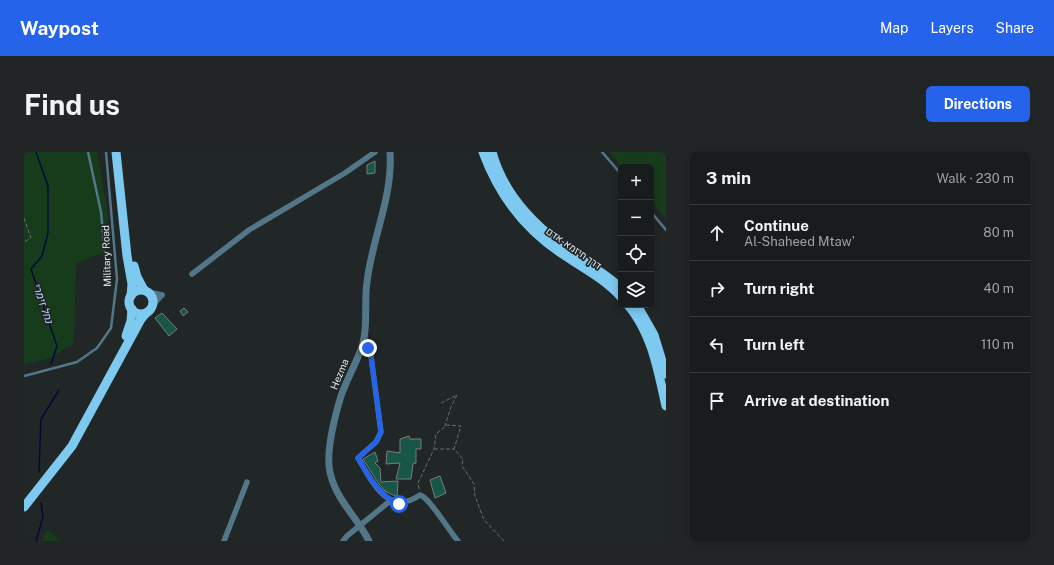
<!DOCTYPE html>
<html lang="en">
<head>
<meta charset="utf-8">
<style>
  :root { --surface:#191c1d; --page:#222526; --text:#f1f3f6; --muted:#9fa1a4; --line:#373a3b; --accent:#2563eb }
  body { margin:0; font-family:"Public Sans",Heebo,sans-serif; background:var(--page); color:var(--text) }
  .controls { position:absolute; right:12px; top:12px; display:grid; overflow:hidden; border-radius:6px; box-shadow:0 2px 10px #0003 }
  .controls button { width:36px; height:36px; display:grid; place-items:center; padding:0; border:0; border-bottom:1px solid var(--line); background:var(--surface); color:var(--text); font:20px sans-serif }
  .stop { position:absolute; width:12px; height:12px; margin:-9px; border:3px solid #2563eb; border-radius:50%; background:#fff }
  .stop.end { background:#2563eb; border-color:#fff; box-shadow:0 1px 4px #0008 }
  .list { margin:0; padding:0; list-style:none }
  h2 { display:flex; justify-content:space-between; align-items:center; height:52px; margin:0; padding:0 16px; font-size:17px }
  h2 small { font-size:13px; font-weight:400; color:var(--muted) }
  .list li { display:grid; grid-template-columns:26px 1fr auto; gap:12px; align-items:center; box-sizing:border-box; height:56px; padding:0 16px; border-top:1px solid var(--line) }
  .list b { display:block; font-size:15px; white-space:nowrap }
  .list p { margin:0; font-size:13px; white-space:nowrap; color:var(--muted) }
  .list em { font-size:13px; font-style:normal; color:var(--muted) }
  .icon { flex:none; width:22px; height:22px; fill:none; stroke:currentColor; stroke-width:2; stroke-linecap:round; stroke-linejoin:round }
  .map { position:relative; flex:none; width:642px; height:389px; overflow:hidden; border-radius:6px }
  header { display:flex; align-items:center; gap:24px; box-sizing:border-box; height:56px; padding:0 20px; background:var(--accent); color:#fff }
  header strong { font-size:19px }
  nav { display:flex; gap:22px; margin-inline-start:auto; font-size:14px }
  .intro { display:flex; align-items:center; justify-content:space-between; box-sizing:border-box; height:96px; padding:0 24px }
  h1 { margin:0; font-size:28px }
  .button { padding:10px 18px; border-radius:6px; background:var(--accent); color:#fff; font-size:14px; font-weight:700 }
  main { display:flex; gap:24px; padding:0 24px }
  aside { flex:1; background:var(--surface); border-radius:6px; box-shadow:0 2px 10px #0003 }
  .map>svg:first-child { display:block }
  .green { fill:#173c1c }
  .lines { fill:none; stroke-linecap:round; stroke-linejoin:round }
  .stream { stroke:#000c37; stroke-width:1.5 }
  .building { fill:#185648; stroke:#777c7b }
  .path { stroke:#686d6e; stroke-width:1; stroke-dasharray:4 2; stroke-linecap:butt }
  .service { stroke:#537789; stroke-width:2.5 }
  .minor { stroke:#537789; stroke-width:5.5 }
  .tertiary { stroke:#537789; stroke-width:7 }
  .primary { stroke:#7dc9f0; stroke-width:9 }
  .route { stroke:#2563eb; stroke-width:5 }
  .labels { text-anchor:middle; stroke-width:3.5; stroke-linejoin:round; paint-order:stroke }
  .street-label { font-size:10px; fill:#e5e8e9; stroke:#212627 }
  .water-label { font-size:11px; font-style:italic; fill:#bfd6fa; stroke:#212627 }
</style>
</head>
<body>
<header>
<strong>Waypost</strong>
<nav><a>Map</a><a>Layers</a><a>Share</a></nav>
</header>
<div class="intro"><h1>Find us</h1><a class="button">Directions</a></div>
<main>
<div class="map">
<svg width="642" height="389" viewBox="0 0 642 389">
  <rect width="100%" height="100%" fill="#212627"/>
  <g class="green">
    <path d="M0,0h73l11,64 -3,36 -29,11 -2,80 -23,15 -27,6z"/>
    <path d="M586,0h56v68l-15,-20v-33h-29z"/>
    <path d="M23,378l14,11h-19z"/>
  </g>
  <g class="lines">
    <g class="stream">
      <path d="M12,0l12,34v47l-6,23 -11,13 26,77 -6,18"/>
      <path d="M15,320l2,-53 18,-29"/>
      <path d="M12,389l7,-24 -2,-14"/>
    </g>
  </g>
  <g class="building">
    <path d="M351,9v12l-8,1v-9z"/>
    <path d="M160,156l4,4 -5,4 -3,-5z"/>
    <path d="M138,161l15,16 -8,7 -14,-18z"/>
    <path d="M385,284l1,3h11v10h-5v14l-3,1 -2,15h-15l4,-16 -14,1 1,-13 13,2v-14z"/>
    <path d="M351,300l3,9 -3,2 5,5 1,14 17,-1 -1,16 -12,-6 -6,-7 -16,-25z"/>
    <path d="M416,324l6,17 -11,5 -5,-18z"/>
  </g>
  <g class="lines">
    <g class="path">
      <path d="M0,66l7,20 -7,4"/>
      <path d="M417,251l16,-8 -6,12 -6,19"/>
      <path d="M410,297h20"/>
      <path d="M395,337l-1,-6 16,-34 2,-15 11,-9 14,1 -7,23 9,10 -1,7 12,18 1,12 9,24 20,21"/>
    </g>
    <g class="service">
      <path d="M64,0l13,60 6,63"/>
      <path d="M578,0l19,22"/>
      <path d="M627,60l15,18"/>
      <path d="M0,224l53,-14 20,-14 14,-20 6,-49 -11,-127"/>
    </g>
    <g class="minor">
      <path d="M168,122l57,-44 96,-57 30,-21"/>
      <path d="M124,140l14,3"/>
      <path d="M128,154l10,-11"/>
      <path d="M339,189l8,15 10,76 -5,10 -18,16c15,25 30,59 62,37 9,2 30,37 38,46"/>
      <path d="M200,389l23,-59"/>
      <path d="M319,389l4,-5 43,-35"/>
    </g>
    <path class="tertiary" d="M345,389c-11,-22 -32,-41 -38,-65 -7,-21 4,-60 10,-80 6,-18 17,-35 22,-53 5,-19 1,-41 4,-61 5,-44 26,-85 23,-130"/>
    <g class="primary">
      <path d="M92,0l11,104 5,28 -1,12"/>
      <path d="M459,0c16,44 44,80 84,105 18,12 39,23 54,40"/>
      <path d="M468,0c10,37 36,67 66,90 18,15 39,26 57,41"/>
      <path d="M110,114l3,11 7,13"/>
      <circle cx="117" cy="150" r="12"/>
      <path d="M604,153c24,28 30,66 38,101"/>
      <path d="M613,153l17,30 12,39"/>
      <path d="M102,184l5,-15 1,-12"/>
      <path d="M0,355l48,-61 69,-127 5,-6"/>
    </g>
  </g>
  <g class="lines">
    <path class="route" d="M344,196l3,8 10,76 -5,10 -18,16c10,17 22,39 41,46"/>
  </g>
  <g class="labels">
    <g class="street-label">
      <text transform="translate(550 96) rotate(35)" y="4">דרך חיזמא-אדם</text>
      <text transform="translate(82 104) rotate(-92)" y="4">Military Road</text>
      <text transform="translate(315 222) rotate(-68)" y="4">Hezma</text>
    </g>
    <g class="water-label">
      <text transform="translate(19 151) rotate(71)" y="4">נחל זימרי</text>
    </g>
  </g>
</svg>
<div class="controls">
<button>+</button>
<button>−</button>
<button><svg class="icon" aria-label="locate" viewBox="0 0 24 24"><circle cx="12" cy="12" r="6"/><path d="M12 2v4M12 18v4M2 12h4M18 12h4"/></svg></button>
<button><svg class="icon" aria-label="layers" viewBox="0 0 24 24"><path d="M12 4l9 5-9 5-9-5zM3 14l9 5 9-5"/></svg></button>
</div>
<div class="stop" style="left:375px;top:352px"></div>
<div class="stop end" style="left:344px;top:196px"></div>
</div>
<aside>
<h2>3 min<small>Walk · 230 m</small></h2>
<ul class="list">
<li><svg class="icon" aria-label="ahead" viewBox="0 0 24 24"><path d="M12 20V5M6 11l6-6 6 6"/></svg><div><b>Continue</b><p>Al-Shaheed Mtaw'</p></div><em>80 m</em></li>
<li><svg class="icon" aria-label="right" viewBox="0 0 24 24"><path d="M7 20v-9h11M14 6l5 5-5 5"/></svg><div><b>Turn right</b></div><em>40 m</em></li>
<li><svg class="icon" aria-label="left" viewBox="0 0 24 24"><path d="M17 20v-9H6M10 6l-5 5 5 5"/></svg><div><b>Turn left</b></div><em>110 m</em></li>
<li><svg class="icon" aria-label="arrive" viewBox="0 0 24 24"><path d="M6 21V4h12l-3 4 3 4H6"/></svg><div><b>Arrive at destination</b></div></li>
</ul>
</aside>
</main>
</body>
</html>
